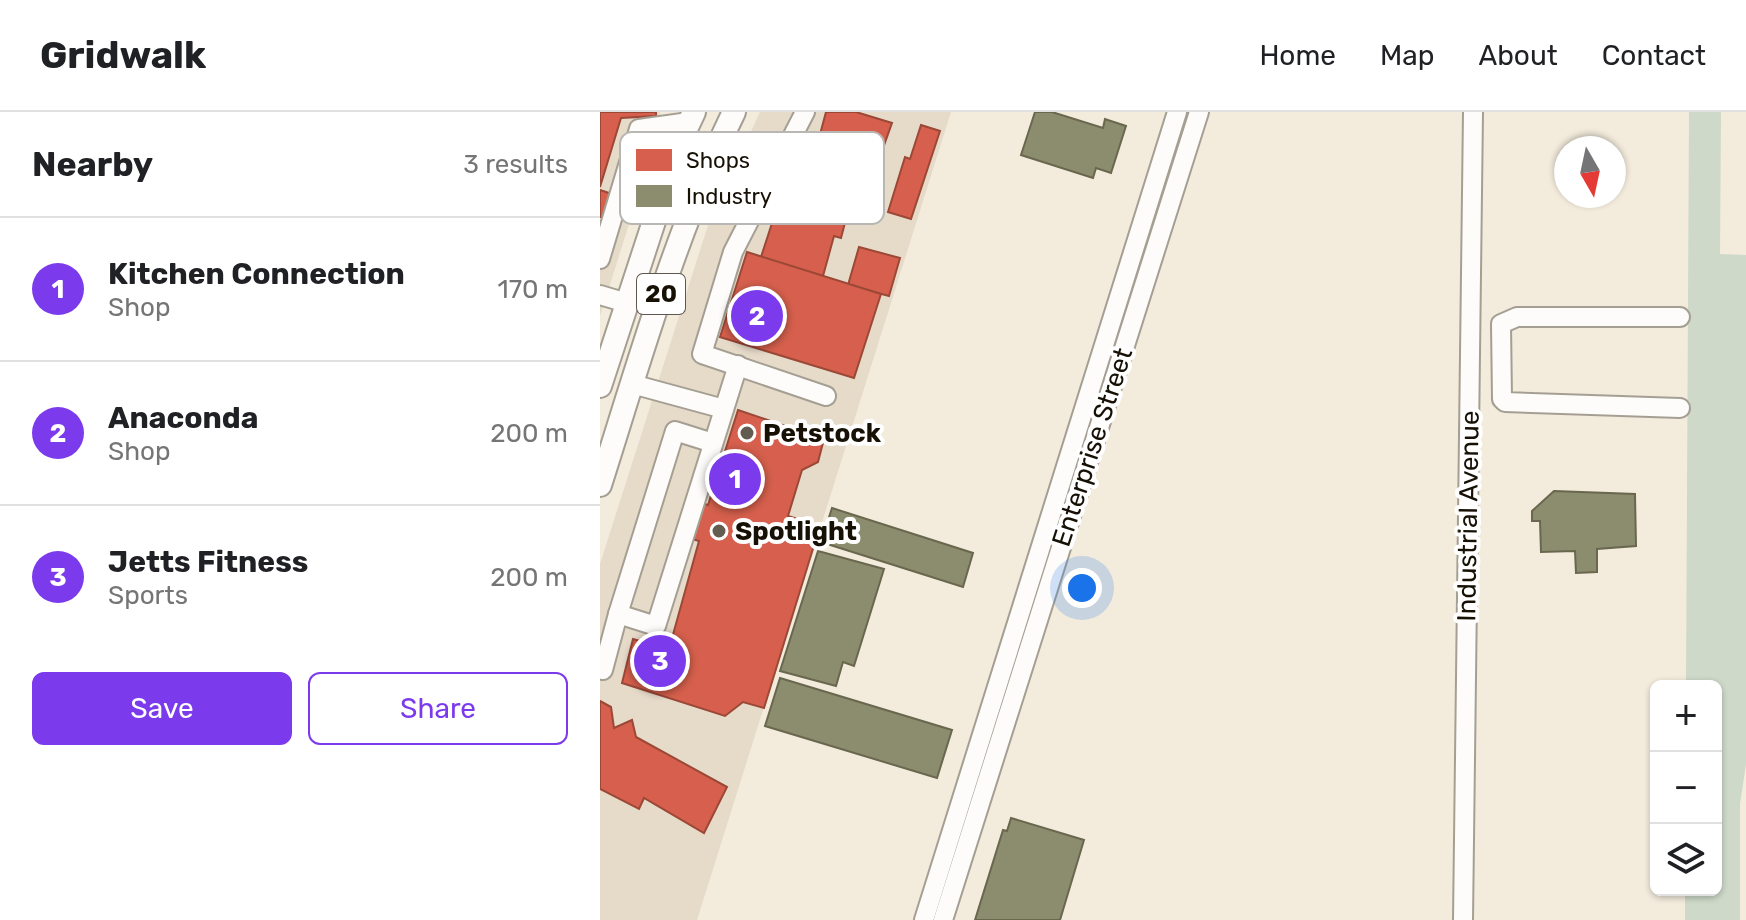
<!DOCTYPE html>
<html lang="en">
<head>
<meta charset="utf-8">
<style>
  :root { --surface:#fff; --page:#f2f2f2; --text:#202124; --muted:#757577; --line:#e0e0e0; --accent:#7c3aed }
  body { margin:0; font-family:Rubik,sans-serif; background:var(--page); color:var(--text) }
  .controls { position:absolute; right:24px; bottom:24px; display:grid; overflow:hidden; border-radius:12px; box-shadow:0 2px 6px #0004 }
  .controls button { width:72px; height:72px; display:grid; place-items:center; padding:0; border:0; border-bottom:2px solid var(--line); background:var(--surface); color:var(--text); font:40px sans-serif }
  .compass { position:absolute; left:954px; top:24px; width:72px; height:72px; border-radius:50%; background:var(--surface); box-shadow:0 2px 6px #0004; rotate:171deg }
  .you { position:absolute; left:482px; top:476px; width:28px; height:28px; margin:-20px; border:6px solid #fff; border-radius:50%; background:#1a73e8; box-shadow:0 0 0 12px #1a73e833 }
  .badge { display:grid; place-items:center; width:52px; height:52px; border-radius:50%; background:var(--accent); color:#fff; font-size:26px; font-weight:700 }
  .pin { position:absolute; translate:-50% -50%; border:4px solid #fff; box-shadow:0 2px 8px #0006 }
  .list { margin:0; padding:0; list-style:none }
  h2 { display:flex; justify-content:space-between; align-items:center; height:104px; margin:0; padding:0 32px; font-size:34px }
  h2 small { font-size:26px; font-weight:400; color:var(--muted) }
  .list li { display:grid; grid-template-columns:52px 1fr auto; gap:24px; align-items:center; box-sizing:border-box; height:144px; padding:0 32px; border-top:2px solid var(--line) }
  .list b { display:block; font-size:30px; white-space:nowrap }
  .list p { margin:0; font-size:26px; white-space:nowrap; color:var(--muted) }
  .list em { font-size:26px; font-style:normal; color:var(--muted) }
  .actions { display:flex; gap:16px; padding:24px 32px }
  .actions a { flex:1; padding:18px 0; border:2px solid var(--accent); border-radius:12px; text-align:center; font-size:28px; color:var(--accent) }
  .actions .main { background:var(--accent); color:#fff }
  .icon { flex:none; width:44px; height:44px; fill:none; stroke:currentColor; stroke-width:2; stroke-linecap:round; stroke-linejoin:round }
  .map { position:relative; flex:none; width:1146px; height:808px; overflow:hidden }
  header { display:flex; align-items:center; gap:48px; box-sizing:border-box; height:112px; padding:0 40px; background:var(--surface); border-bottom:2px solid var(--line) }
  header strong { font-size:38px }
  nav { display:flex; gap:44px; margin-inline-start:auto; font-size:28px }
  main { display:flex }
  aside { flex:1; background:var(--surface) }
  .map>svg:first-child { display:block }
  .commercial { fill:#e6dac9 }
  .green { fill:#ced9c9 }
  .shops { fill:#d6604d; stroke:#9c4837; stroke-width:2 }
  .industry { fill:#8c8c6e; stroke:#69674e; stroke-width:2 }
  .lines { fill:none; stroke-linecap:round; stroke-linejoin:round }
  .minor-casing { stroke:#a59f93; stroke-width:22 }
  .major-casing { stroke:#a59f93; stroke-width:26 }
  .minor { stroke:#fdfcfa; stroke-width:18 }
  .major { stroke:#fdfcfa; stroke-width:22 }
  .poi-dot { fill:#635d51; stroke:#fff; stroke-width:3 }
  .labels { text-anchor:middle; stroke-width:8; stroke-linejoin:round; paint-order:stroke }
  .shield { fill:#fff; stroke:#5c5850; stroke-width:2 }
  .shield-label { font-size:24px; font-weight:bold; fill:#161005 }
  .poi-label { font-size:26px; font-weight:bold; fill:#161005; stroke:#fff; text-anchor:start }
  .street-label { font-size:26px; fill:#161005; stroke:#fff }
  .key { fill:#fff; stroke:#b9b7b4; stroke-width:2 }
  .key-label { font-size:22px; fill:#161005 }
</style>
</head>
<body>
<header>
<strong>Gridwalk</strong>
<nav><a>Home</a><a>Map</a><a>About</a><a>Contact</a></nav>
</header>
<main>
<aside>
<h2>Nearby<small>3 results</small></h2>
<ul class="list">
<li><span class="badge">1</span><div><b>Kitchen Connection</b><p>Shop</p></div><em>170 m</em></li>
<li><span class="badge">2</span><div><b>Anaconda</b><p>Shop</p></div><em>200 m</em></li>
<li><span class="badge">3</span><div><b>Jetts Fitness</b><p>Sports</p></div><em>200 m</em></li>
</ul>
<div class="actions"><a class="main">Save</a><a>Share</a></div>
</aside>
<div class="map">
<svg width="1146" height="808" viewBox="0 0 1146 808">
  <rect width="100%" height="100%" fill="#f3ecdd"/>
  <g class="commercial">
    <path d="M0,0h60v14l-60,190z"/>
    <path d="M160,0h191l-254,808h-97v-356l110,-345z"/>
  </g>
  <path class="green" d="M1089,0h32l-1,142 26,1v509l-6,40v116h-55v-30h31v-204h-30z"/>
  <g class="shops">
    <path d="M0,0h56v4l-35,2 -21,69z"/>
    <path d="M226,0h30l36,11 -15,42 -7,-2 -10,40 -9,-3 -10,38 -7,-2 -11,40 -62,-19 13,-40 8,4 11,-43 7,3 10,-40 8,1z"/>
    <path d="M321,13l19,6 -29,88 -23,-7 17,-55 5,2z"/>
    <path d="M0,78l12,4 -7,23h-5z"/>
    <path d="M259,135l41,11 -11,38 -41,-11z"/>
    <path d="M147,140l134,42 -27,84 -134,-41z"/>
    <path d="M138,298l86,29 -6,23 -16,8 -14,46 32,10 -56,182 -21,-6 -18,14 -103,-33 11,-44 36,10 30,-108 -11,-3 11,-36 9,3z"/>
    <path d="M0,589l11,6 3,21 18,-8 4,17 91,50 -23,46 -60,-35 -5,11 -39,-20z"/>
  </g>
  <g class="industry">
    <path d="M435,0h17l51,16 2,-9 21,7 -15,47 -15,-5 -3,10 -72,-23z"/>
    <path d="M954,379l81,3 1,52 -39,3v23l-21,1 -1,-22 -34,1 -1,-31h-8v-10z"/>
    <path d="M232,396l141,45 -10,34 -142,-45z"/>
    <path d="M218,439l66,18 -30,97 -11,-4 -7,24 -56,-15z"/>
    <path d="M180,566l172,52 -15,48 -172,-52z"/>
    <path d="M411,706l73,22 -24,80h-85l28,-90 4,1z"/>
  </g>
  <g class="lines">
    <g class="minor-casing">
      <g id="minor">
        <path d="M205,0l-72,140 -31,102 124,42"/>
        <path d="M0,147l39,-130 50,-7"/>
        <path d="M0,183l27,8"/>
        <path d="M32,272l92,25"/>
        <path d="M1080,296l-175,-6 -3,-3 -1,-75 16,-7h163"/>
        <path d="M113,331l-38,-12 -57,183 38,12 82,-261"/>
        <path d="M3,558l15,-56"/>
        <path d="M324,808l253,-808"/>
        <path d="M343,808l256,-808"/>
        <path d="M863,808l10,-808"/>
      </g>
    </g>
    <g class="major-casing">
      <g id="major">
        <path d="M0,274l80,-244 14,-30"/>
        <path d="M0,373c40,-126 76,-254 134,-373"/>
      </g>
    </g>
    <use href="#minor" class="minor"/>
    <use href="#major" class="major"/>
  </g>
  <g class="poi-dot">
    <circle cx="147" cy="321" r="8"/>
    <circle cx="119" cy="419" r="8"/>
  </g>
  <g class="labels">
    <rect class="shield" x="37" y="162" width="48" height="40" rx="6"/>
    <g class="shield-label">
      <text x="61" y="190">20</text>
    </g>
    <g class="poi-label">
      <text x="163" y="330">Petstock</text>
      <text x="135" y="428">Spotlight</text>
    </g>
    <g class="street-label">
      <text transform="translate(492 335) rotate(-72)" y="9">Enterprise Street</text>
      <text transform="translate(868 404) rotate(-89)" y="9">Industrial Avenue</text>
    </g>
  </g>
  <rect x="20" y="20" width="264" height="92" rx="12" class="key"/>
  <rect x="36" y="37" width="36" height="22" fill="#d6604d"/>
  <rect x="36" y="73" width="36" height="22" fill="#8c8c6e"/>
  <g class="key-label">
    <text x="86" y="56">Shops</text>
    <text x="86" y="92">Industry</text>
  </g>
</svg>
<div class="controls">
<button>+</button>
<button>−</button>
<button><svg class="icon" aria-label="layers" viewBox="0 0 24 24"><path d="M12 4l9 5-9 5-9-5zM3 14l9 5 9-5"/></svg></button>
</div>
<svg class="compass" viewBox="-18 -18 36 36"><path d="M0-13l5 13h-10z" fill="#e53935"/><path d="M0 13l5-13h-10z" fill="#757577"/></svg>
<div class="you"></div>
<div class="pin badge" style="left:135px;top:367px">1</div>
<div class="pin badge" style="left:157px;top:204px">2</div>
<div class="pin badge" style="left:60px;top:549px">3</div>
</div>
</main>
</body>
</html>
